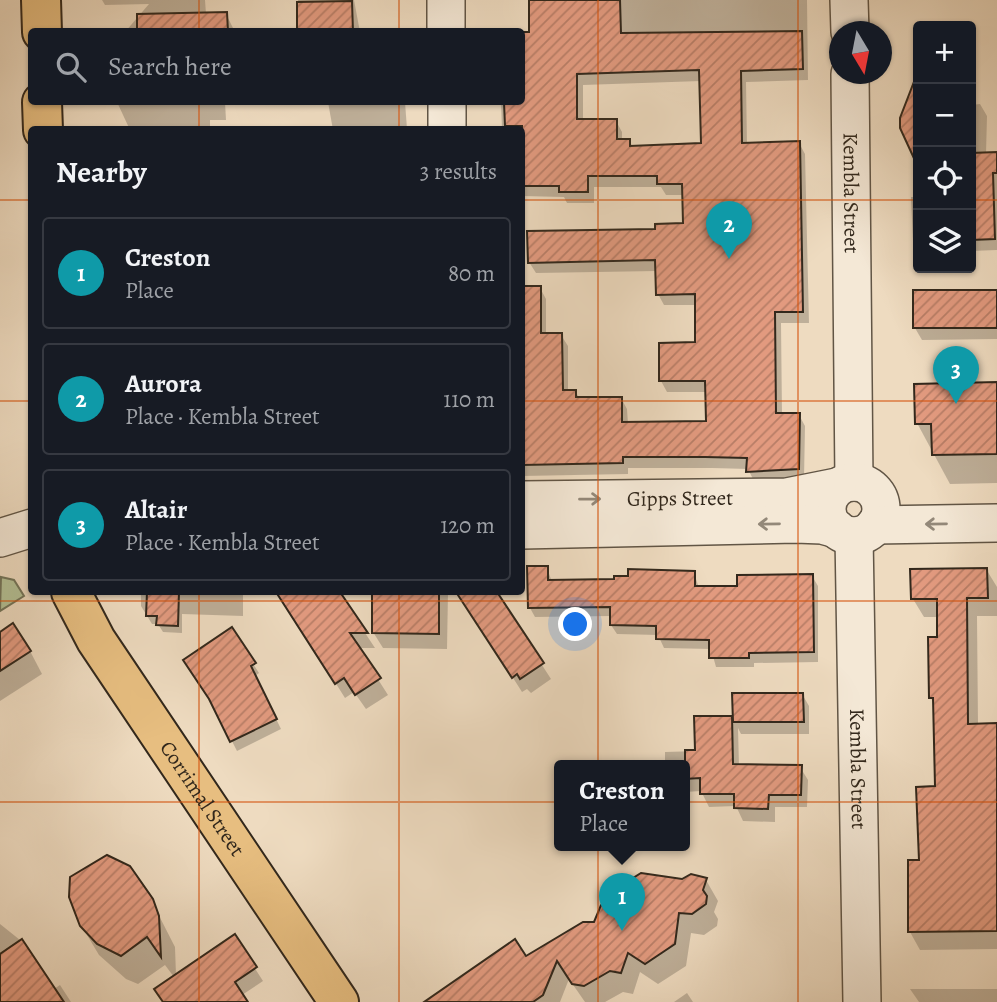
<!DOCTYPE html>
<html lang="en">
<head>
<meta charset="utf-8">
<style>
  :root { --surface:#171b24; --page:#242831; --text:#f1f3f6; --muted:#9ea1a6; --line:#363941; --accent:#0f766e }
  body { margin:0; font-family:Alegreya,serif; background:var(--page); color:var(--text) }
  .controls { position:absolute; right:21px; top:21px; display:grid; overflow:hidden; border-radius:7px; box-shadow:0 2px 5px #0004 }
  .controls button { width:63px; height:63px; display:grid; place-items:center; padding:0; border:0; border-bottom:2px solid var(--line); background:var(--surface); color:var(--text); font:35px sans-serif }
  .compass { position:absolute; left:829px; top:21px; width:63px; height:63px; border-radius:50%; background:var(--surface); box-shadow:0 2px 5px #0004; rotate:170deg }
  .you { position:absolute; left:576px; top:625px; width:24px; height:24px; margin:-18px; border:5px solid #fff; border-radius:50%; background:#1a73e8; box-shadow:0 0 0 10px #1a73e833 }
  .badge { display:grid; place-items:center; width:46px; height:46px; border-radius:50%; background:var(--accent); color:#fff; font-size:23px; font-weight:700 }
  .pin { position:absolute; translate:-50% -58px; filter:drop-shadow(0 2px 4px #0008) }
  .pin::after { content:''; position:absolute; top:37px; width:24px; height:21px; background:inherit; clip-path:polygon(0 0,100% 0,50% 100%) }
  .popup { position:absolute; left:554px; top:760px; width:136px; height:91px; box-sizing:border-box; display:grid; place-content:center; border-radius:7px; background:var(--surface); filter:drop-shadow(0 2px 5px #0005); font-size:23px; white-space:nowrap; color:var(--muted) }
  .popup b { font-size:26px; color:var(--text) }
  .popup::after { content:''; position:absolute; left:50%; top:100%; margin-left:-14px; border:14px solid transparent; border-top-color:var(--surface) }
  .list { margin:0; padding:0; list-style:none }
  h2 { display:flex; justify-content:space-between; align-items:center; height:91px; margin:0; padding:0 28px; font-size:30px }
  h2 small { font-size:23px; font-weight:400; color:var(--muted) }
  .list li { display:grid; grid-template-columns:46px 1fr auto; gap:21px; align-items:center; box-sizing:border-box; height:112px; margin:0 14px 14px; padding:0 14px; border:2px solid var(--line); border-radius:7px }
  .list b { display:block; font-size:26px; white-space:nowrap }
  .list p { margin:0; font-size:23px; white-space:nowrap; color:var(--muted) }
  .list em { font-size:23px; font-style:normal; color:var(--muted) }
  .icon { flex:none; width:38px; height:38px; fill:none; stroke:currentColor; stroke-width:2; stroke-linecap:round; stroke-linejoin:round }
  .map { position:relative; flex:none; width:997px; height:1002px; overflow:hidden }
  .search { position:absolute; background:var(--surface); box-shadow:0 2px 5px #0004; left:28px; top:28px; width:497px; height:77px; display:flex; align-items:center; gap:18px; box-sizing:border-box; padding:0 24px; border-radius:7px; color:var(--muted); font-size:26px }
  .panel { position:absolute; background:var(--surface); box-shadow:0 2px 5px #0004; left:28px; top:126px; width:497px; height:469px; border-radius:7px }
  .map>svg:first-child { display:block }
  .park { fill:#b4c196; stroke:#737459; stroke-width:2 }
  .shadow { fill:#0003; fill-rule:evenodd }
  .building { fill:url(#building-hatch); stroke:#32281c; stroke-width:2; fill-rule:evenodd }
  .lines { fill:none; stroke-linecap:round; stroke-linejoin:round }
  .minor-casing { stroke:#615545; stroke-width:40 }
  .major-casing { stroke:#32281c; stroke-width:42 }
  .minor { stroke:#f4e8d6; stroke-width:37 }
  .major { stroke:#e7be80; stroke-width:38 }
  .oneway { stroke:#938879 }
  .grid { fill:none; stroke:#d6540e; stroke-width:2; stroke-opacity:0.55 }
  .labels { text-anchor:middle; stroke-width:7; stroke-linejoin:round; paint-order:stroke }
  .street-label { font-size:21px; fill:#32281c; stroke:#f4e8d6 }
</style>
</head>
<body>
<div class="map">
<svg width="997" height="1002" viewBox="0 0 997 1002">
  <defs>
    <pattern id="building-hatch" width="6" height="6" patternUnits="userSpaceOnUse" patternTransform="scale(1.75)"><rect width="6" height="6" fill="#e29a7f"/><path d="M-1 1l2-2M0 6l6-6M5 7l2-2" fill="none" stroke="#b87e67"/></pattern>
  </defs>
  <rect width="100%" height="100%" fill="#eedbc0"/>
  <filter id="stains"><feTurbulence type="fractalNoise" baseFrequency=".00286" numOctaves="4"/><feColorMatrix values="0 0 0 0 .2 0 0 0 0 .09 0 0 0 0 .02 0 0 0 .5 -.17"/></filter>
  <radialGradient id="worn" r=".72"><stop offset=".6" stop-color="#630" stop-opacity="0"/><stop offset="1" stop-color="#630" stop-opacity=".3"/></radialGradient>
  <path class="park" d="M1,577l13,3 10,16 -24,15z"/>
  <g class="shadow">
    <path d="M102,0h103l1,14h20l9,18h-110l24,-28 -44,1z"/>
    <path d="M298,0h56l6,32h-61z"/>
    <path d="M531,0h276l1,80 -62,2 1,63 52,-2 6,11 4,169h-28l1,92h17l6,11 -1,53 -49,4 -7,-14 -36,-1h-84v6l-106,2v-188h18l6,11v36h15l7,11v45h7l5,8 41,-1 6,11 1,15 80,-1 -1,-31h-40l-6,-11 36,-37v-39h-33l-6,-11 -1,-23 -121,2 -7,-11 156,-37 -1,-30h-18l-5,-8h-67v16h-27l-3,-6 -42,-1v-66h-20l-1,-28h21v-68h9zM701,81l1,64 -69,2 -4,-6h-7v-9l-6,-11h-33v-36z"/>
    <path d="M117,102h108l1,18h-16v10h-80z"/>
    <path d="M328,102h77l2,27 -74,1z"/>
    <path d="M980,104l7,12 -1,38h11v96l-26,1v-146z"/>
    <path d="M911,197h7v54l-5,-10z"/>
    <path d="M997,292v47l-75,1 -7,-12z"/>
    <path d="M997,384v99l-47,1 -33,-61z"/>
    <path d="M547,568l5,14 64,-1 78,-8 5,15 40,-1 73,-11 6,10v76l-64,1v4h-38l-5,-18 -47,-1 -6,-13 -41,-1 -6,-9 1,-9 -77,1 -5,-9z"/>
    <path d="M986,569l11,18v29h-20l1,109h19v224l-77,1 -10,-18 26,-145 -1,-81 -4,-8 7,-81h-14l-11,-18z"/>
    <path d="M141,592h102v24l-61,-2v19l-19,-1 -5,-8h-6l-11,-18z"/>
    <path d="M338,592l37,56h-17l30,47 -22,14 -12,-17 -9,6 -66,-105z"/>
    <path d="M374,592h74l-1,57 -64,-1 -10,-16z"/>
    <path d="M465,592h30l56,87 -20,14 -4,-4 -5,3 -62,-97z"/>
    <path d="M231,630l28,43 -4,3 26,53 -44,22 -24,-47z"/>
    <path d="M0,634l30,17 12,23 -42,27z"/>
    <path d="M734,694h68l7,12v28h-68l-3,-6 1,38 61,1 8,13 -1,27h-32v15l-32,-1 -7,-15 -27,1 -8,-16 -16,1v-27h-20v-13l32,-1 34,-33 3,6z"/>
    <path d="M706,880l12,21 -4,11 4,7 -1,7 -13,9 -13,-2 -5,33 -28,18 -18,-12 -7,22 -10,-2 -18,10h-20l-16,-23 -9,23h-134l99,-44 157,-77z"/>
    <path d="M151,900l24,47 1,28 58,-39 29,45 -21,14 4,7h-82l10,-25 -9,-12 -27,19 -12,-5 -27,-24 -18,-30z"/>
    <path d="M0,924l20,16 34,49 6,-4 11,17h-71z"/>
    <path d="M910,989h87v13h-78z"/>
    <path d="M687,993l6,9h-19z"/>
  </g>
  <g class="building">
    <path d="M529,0h91l1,33 181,-2 1,38 -62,2 1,72 58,-2 3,171h-28l1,101h24l-1,56 -53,3 1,-14 -42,-1h-82v6l-101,2v-179h19v47h21l1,57h13v7h46v25l84,-1 -1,-40h-46v-38l36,-1v-48l-39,1 -1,-35 -127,3 -1,-32 128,-2v-5l28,-1 -1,-39h-25v-8h-69v16h-29v-6h-37v-60h-17l-1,-24h18v-70h7zM699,70l2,73 -71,3v-7h-13v-20h-40v-45z"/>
    <path d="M352,1l1,31h-56v-30z"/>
    <path d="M227,12l1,20h-91v-18z"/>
    <path d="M917,74h1v93l-18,-39v-10z"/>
    <path d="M997,152v21h-4l2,66 -24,1v-87z"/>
    <rect x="913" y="290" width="84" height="38"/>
    <path d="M997,382v72l-65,1 -1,-31h-16l-1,-40z"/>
    <path d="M527,566h21v14l66,-1v-3h14v-7l67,2v15h42v-11l76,-1 1,78 -65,1v5h-40v-18l-53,-1v-13l-46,-1v-18l-82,1z"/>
    <path d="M987,568l1,30h-21l1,126 29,-1v208l-89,1v-72h11l-3,-73 19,-1 -2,-88h-4l-1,-61h9v-38h-26l-1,-30z"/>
    <path d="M147,592h32l-1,34 -22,-1 1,-9h-11z"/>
    <path d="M276,592h64l28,41h-18l31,45 -26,17 -11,-17 -9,6z"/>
    <path d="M372,592h67v42l-67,-1z"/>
    <path d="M456,592h41l47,71 -24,16 -3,-5 -5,4z"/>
    <path d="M13,623l18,28 -31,20v-39z"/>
    <path d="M232,627l24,36 -5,3 26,53 -47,23 -21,-43 -26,-39z"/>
    <path d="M732,693h71l1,29h-71z"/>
    <path d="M694,716h38l1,48 69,1 -1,30h-32l-1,14 -34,-1v-14h-34v-16l-15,1v-29h10z"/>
    <path d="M107,855l23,11 23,33 6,17 2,41 -14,-20 -26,19 -24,-12 -17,-18 -11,-29 1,-20z"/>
    <path d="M641,873l41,6 9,-5 16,4 -4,12 4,6 -1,8 -14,10 -13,-1 -4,31 -30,20 -17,-11 -7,20 -11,-2 -26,15 -12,-2 -15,-23 -14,34 -10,7h-109l91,-63 11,17 57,-34h11l7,-17 15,-12 17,-5 -3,-8z"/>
    <path d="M235,934l22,33 -22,15 13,20h-85l-9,-13z"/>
    <path d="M22,939l42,63h-64v-48z"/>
  </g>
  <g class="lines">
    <g class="minor-casing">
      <g id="minor">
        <path d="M446,0v32"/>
        <path d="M849,0l1,32"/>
        <path id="s1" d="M850,74l4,408"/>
        <path d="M447,102v28"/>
        <circle cx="854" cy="509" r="27"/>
        <path id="s2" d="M522,500l265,-3 50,-10"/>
        <path d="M875,525l122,-2"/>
        <path d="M522,530l274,-6 26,1 15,4"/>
        <path id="s3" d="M854,536l8,466"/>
        <path d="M0,538l32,-10"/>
      </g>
    </g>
    <g class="major-casing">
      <g id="major">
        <path d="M41,0l1,32"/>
        <path d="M42,102l1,28"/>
        <path id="s4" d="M71,592l25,48 243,362"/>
      </g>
    </g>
    <use href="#minor" class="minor"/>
    <use href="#major" class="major"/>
  </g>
  <defs><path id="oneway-shaft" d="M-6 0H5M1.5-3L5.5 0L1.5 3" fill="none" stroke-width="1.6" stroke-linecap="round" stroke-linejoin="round" transform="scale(1.75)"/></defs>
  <g class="oneway">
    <use href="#oneway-shaft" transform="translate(590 499) rotate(-1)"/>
    <use href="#oneway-shaft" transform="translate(769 524) rotate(179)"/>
    <use href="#oneway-shaft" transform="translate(936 524) rotate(179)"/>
  </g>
  <path class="grid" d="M199,0v32M399,0v32M598,0v1002M798,0v1002M199,102v28M399,102v28M0,200h32M522,200h396M971,200h26M0,401h32M522,401h475M199,592v410M399,592v410M0,601h997M0,802h997"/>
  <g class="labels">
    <g class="street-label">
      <text dy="7" stroke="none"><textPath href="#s1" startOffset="119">Kembla Street</textPath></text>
      <text dy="7" stroke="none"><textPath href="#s2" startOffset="158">Gipps Street</textPath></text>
      <text dy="7" stroke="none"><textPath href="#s3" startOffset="233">Kembla Street</textPath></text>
      <text dy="7" stroke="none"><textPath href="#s4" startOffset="245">Corrimal Street</textPath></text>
    </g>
  </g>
  <rect width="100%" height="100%" filter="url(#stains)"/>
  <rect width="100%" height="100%" fill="url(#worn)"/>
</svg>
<div class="controls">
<button>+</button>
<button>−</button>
<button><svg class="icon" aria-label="locate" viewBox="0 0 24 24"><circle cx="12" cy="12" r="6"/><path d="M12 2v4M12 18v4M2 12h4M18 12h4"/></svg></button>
<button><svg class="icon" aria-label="layers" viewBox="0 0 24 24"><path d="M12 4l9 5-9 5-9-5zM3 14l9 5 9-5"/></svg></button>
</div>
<svg class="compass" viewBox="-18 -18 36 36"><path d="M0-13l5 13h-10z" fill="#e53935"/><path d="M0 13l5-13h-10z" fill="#9ea1a6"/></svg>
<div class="you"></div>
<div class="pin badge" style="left:622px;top:931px;background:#0f9aa8">1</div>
<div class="popup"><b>Creston</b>Place</div>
<div class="pin badge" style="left:729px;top:259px;background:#0f9aa8">2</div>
<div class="pin badge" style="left:956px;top:404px;background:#0f9aa8">3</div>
<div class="search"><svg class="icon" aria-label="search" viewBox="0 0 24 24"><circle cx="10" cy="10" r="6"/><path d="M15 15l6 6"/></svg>Search here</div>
<section class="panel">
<h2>Nearby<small>3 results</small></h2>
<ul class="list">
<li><span class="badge" style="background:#0f9aa8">1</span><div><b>Creston</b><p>Place</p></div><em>80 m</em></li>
<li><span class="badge" style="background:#0f9aa8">2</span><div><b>Aurora</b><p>Place · Kembla Street</p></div><em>110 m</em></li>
<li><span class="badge" style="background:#0f9aa8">3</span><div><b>Altair</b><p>Place · Kembla Street</p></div><em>120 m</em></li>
</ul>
</section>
</div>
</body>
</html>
